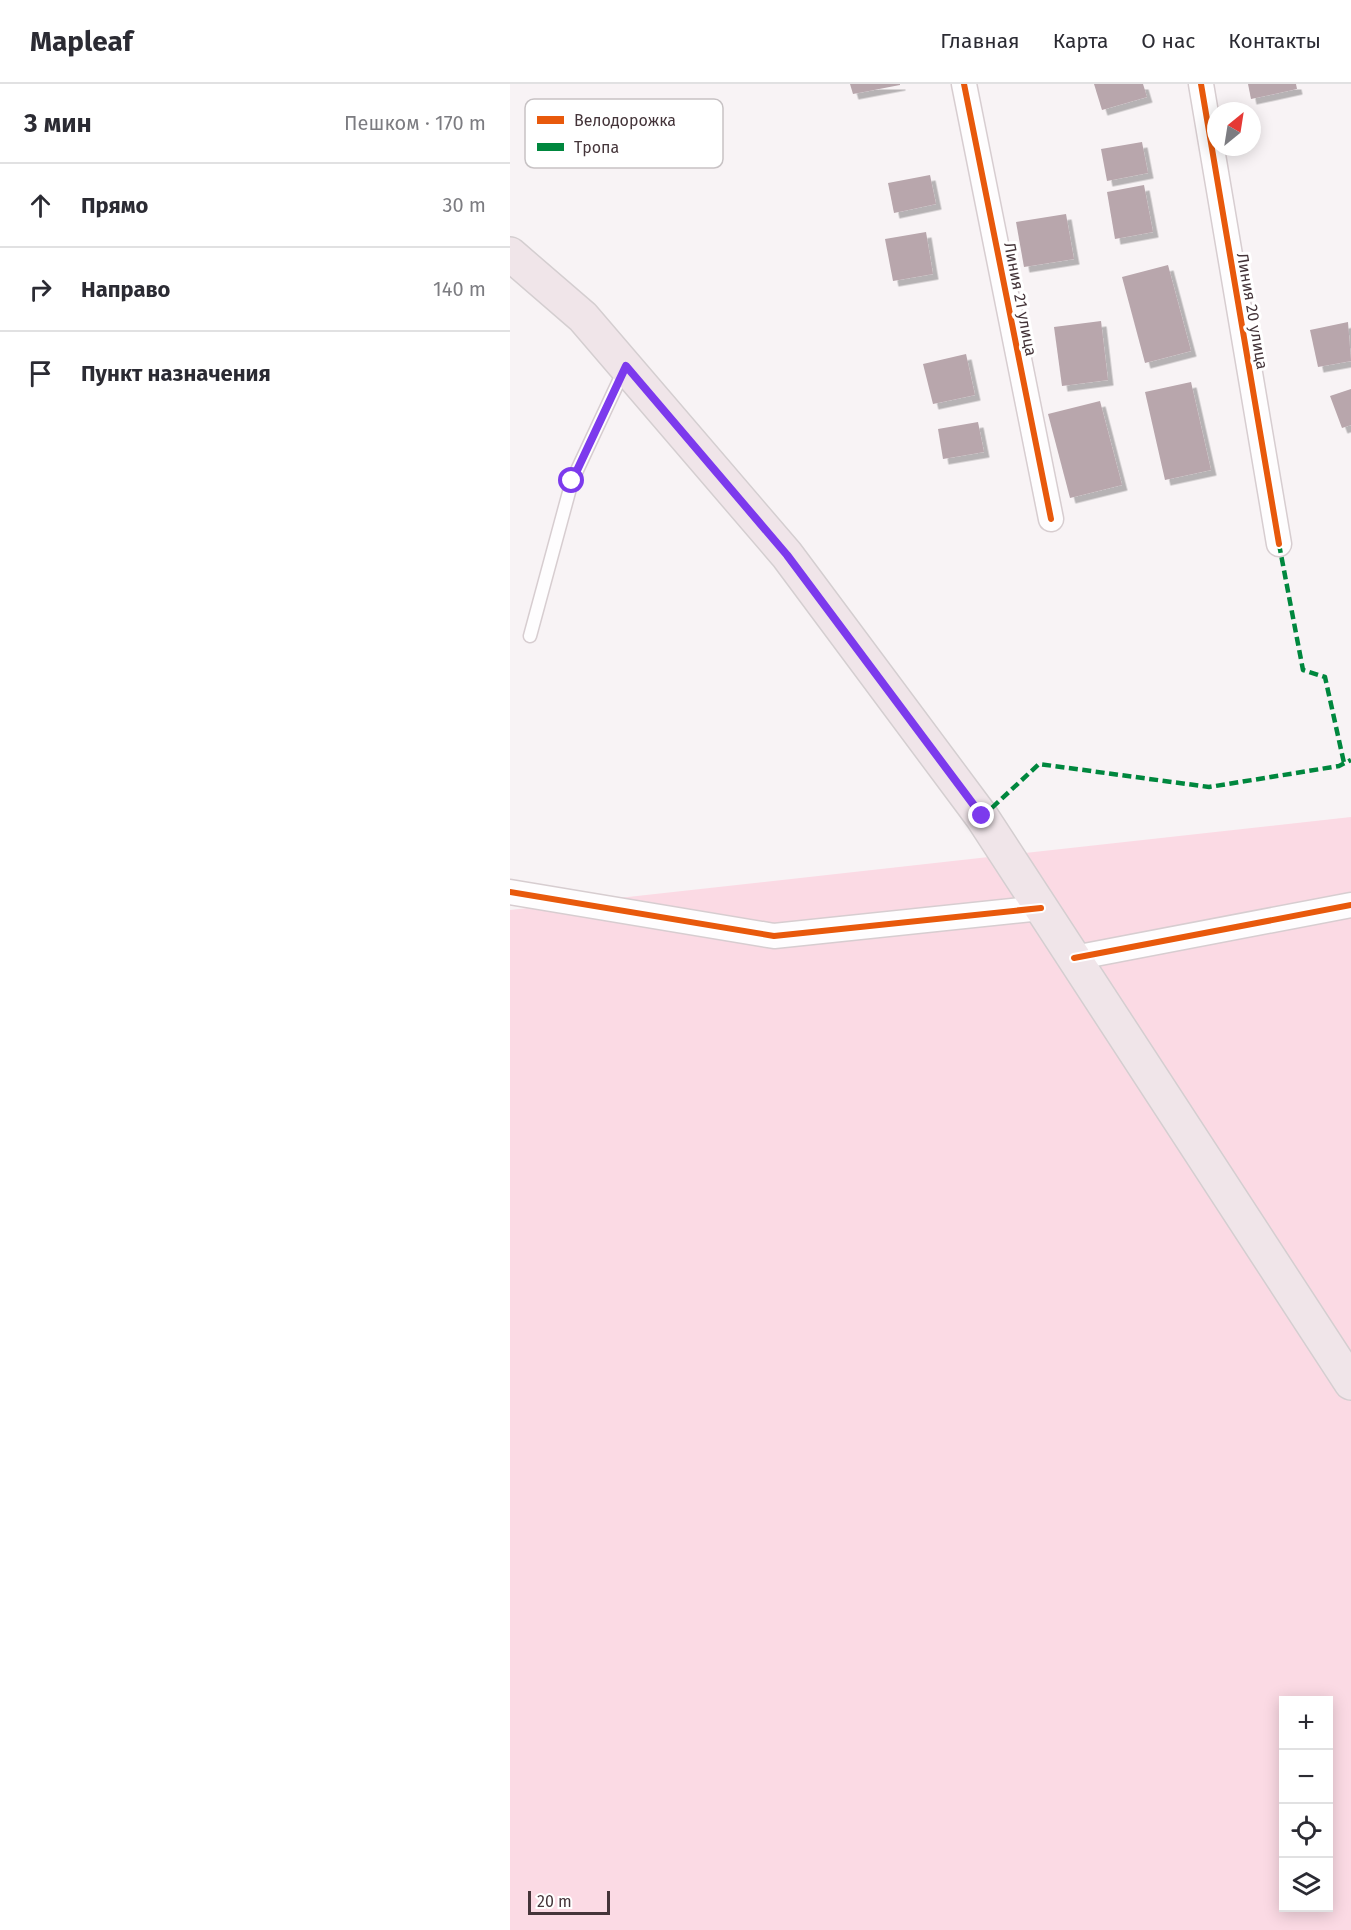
<!DOCTYPE html>
<html lang="ru">
<head>
<meta charset="utf-8">
<style>
  :root { --surface:#fff; --page:#f2f2f3; --text:#2b2b33; --muted:#7c7c81; --line:#e1e1e2 }
  body { margin:0; font-family:"Fira Sans",sans-serif; background:var(--page); color:var(--text) }
  .controls { position:absolute; right:18px; bottom:18px; display:grid; overflow:hidden; border-radius:0px; box-shadow:0 3px 15px #0003 }
  .controls button { width:54px; height:54px; display:grid; place-items:center; padding:0; border:0; border-bottom:2px solid var(--line); background:var(--surface); color:var(--text); font:30px sans-serif }
  .compass { position:absolute; left:697px; top:18px; width:54px; height:54px; border-radius:50%; background:var(--surface); box-shadow:0 3px 15px #0003; rotate:30deg }
  .scale { position:absolute; left:18px; bottom:15px; width:82px; box-sizing:border-box; padding-left:6px; border:3px solid #443439; border-top:0; font-size:16px; line-height:21px; white-space:nowrap; color:#443439; -webkit-text-stroke:4px #fff; paint-order:stroke }
  .stop { position:absolute; width:18px; height:18px; margin:-14px; border:4px solid #7c3aed; border-radius:50%; background:#fff }
  .stop.end { background:#7c3aed; border-color:#fff; box-shadow:0 2px 6px #0008 }
  .list { margin:0; padding:0; list-style:none }
  h2 { display:flex; justify-content:space-between; align-items:center; height:78px; margin:0; padding:0 24px; font-size:26px }
  h2 small { font-size:20px; font-weight:400; color:var(--muted) }
  .list li { display:grid; grid-template-columns:39px 1fr auto; gap:18px; align-items:center; box-sizing:border-box; height:84px; padding:0 24px; border-top:2px solid var(--line) }
  .list b { display:block; font-size:22px; white-space:nowrap }
  .list em { font-size:20px; font-style:normal; color:var(--muted) }
  .icon { flex:none; width:33px; height:33px; fill:none; stroke:currentColor; stroke-width:2; stroke-linecap:round; stroke-linejoin:round }
  .map { position:relative; flex:none; width:841px; height:1846px; overflow:hidden }
  header { display:flex; align-items:center; gap:36px; box-sizing:border-box; height:84px; padding:0 30px; background:var(--surface); border-bottom:2px solid var(--line) }
  header strong { font-size:28px }
  nav { display:flex; gap:33px; margin-inline-start:auto; font-size:21px }
  main { display:flex }
  aside { flex:1; background:var(--surface) }
  .map>svg:first-child { display:block }
  .green { fill:#fbdae4; fill-rule:evenodd }
  .building { fill:#b8a6ac; filter:url(#shadow) }
  .lines { fill:none; stroke-linecap:round; stroke-linejoin:round }
  .service-casing { stroke:#d7cdd0; stroke-width:15 }
  .minor-casing { stroke:#d7cdd0; stroke-width:27 }
  .primary-casing { stroke:#d4ced0; stroke-width:36 }
  .service { stroke:#fefdfe; stroke-width:12 }
  .minor { stroke:#fefdfe; stroke-width:24 }
  .primary { stroke:#f0e5e9; stroke-width:33 }
  .quiet { stroke:#00873e; stroke-width:4.5; stroke-dasharray:9 4.5; stroke-linecap:butt }
  .cycleway-casing { stroke:#fff; stroke-width:10 }
  .cycleway { stroke:#e8590c; stroke-width:6 }
  .route { stroke:#7c3aed; stroke-width:8 }
  .labels { text-anchor:middle; stroke-width:6; stroke-linejoin:round; paint-order:stroke }
  .street-label { font-size:16px; fill:#443439; stroke:#fff }
  .key { fill:#fff; stroke:#c7c2c4; stroke-width:1.5 }
  .key-label { font-size:16px; fill:#443439 }
</style>
</head>
<body>
<header>
<strong>Mapleaf</strong>
<nav><a>Главная</a><a>Карта</a><a>О нас</a><a>Контакты</a></nav>
</header>
<main>
<aside>
<h2>3 мин<small>Пешком · 170 m</small></h2>
<ul class="list">
<li><svg class="icon" aria-label="ahead" viewBox="0 0 24 24"><path d="M12 20V5M6 11l6-6 6 6"/></svg><div><b>Прямо</b></div><em>30 m</em></li>
<li><svg class="icon" aria-label="right" viewBox="0 0 24 24"><path d="M7 20v-9h11M14 6l5 5-5 5"/></svg><div><b>Направо</b></div><em>140 m</em></li>
<li><svg class="icon" aria-label="arrive" viewBox="0 0 24 24"><path d="M6 21V4h12l-3 4 3 4H6"/></svg><div><b>Пункт назначения</b></div></li>
</ul>
</aside>
<div class="map">
<svg width="841" height="1846" viewBox="0 0 841 1846">
  <defs>
    <filter id="shadow"><feDropShadow dx="5.5" dy="5.5" stdDeviation="0" flood-color="#0004"/></filter>
  </defs>
  <rect width="100%" height="100%" fill="#f8f3f5"/>
  <path class="green" d="M841,733v1113h-841v-1020zM774,1616h44v208h-44z"/>
  <g class="building">
    <path d="M340,0h50v1l-47,9z"/>
    <path d="M584,0h49l4,13 -45,13z"/>
    <path d="M738,0h48l1,5 -46,10z"/>
    <path d="M632,58l6,31 -41,8 -6,-32z"/>
    <path d="M420,91l6,29 -42,9 -6,-30z"/>
    <path d="M634,101l9,47 -38,7 -8,-47z"/>
    <path d="M556,130l8,45 -50,8 -8,-45z"/>
    <path d="M416,148l7,42 -40,7 -8,-42z"/>
    <path d="M658,181l23,86 -46,12 -23,-86z"/>
    <path d="M591,237l7,59 -46,6 -8,-59z"/>
    <path d="M838,238l3,39 -33,6 -8,-37z"/>
    <path d="M456,270l9,41 -42,9 -10,-40z"/>
    <path d="M681,298l20,88 -46,10 -20,-88z"/>
    <path d="M841,305v36l-9,3 -12,-32z"/>
    <path d="M590,317l22,84 -52,13 -22,-84z"/>
    <path d="M468,338l6,30 -41,7 -5,-30z"/>
  </g>
  <g class="lines">
    <g class="service-casing">
      <path id="service" d="M20,552l42,-155 52,-111"/>
    </g>
    <g class="minor-casing">
      <g id="minor">
        <path d="M454,0l87,435"/>
        <path d="M691,0l78,460"/>
        <path d="M0,808l264,44 267,-28"/>
        <path d="M564,874l277,-53"/>
      </g>
    </g>
    <g class="primary-casing">
      <path id="primary" d="M0,170l73,63 204,238 195,262 369,566"/>
    </g>
    <use href="#service" class="service"/>
    <use href="#minor" class="minor"/>
    <use href="#primary" class="primary"/>
    <g class="quiet">
      <path d="M769,460l24,126 22,7 19,86"/>
      <path d="M472,733l57,-53 170,23 130,-21 12,-6"/>
    </g>
    <g class="cycleway-casing">
      <g id="cycleway">
        <path d="M454,0l87,435"/>
        <path d="M691,0l78,460"/>
        <path d="M0,808l264,44 267,-28"/>
        <path d="M564,874l277,-53"/>
      </g>
    </g>
    <use href="#cycleway" class="cycleway"/>
  </g>
  <g class="lines">
    <path class="route" d="M62,397l54,-115 161,189 195,261"/>
  </g>
  <g class="labels">
    <g class="street-label">
      <text transform="translate(511 215) rotate(79)" y="6">Линия 21 улица</text>
      <text transform="translate(743 227) rotate(80)" y="6">Линия 20 улица</text>
    </g>
  </g>
  <rect x="15" y="15" width="198" height="69" rx="9" class="key"/>
  <rect x="27" y="32" width="27" height="8" fill="#e8590c"/>
  <rect x="27" y="59" width="27" height="8" fill="#00873e"/>
  <g class="key-label">
    <text x="64" y="42">Велодорожка</text>
    <text x="64" y="69">Тропа</text>
  </g>
</svg>
<div class="controls">
<button>+</button>
<button>−</button>
<button><svg class="icon" aria-label="locate" viewBox="0 0 24 24"><circle cx="12" cy="12" r="6"/><path d="M12 2v4M12 18v4M2 12h4M18 12h4"/></svg></button>
<button><svg class="icon" aria-label="layers" viewBox="0 0 24 24"><path d="M12 4l9 5-9 5-9-5zM3 14l9 5 9-5"/></svg></button>
</div>
<svg class="compass" viewBox="-18 -18 36 36"><path d="M0-13l5 13h-10z" fill="#e53935"/><path d="M0 13l5-13h-10z" fill="#7c7c81"/></svg>
<div class="scale">20 m</div>
<div class="stop" style="left:62px;top:397px"></div>
<div class="stop end" style="left:472px;top:732px"></div>
</div>
</main>
</body>
</html>
